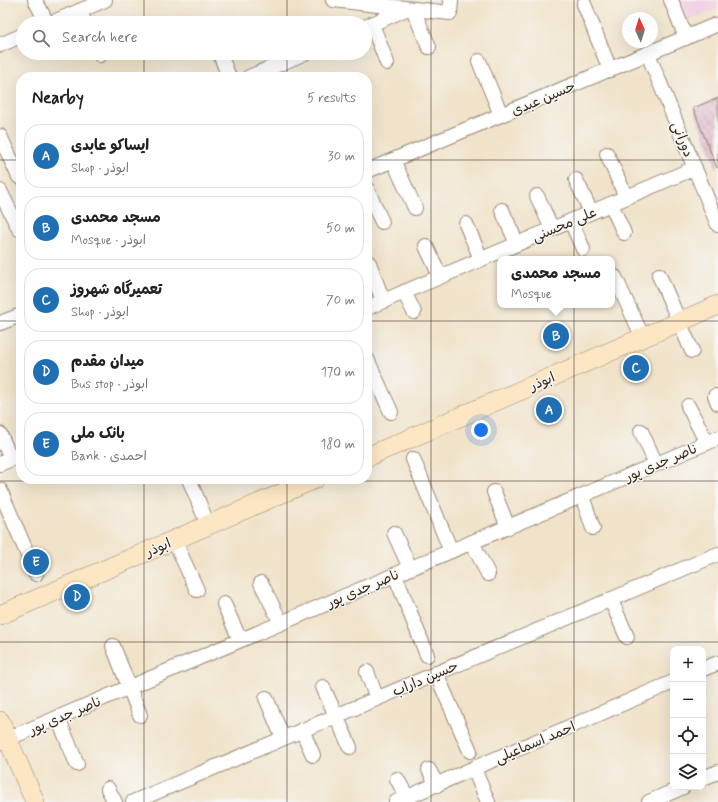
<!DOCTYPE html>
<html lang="en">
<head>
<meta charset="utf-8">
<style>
  :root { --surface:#fff; --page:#f2f2f2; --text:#222; --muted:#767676; --line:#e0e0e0; --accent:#1f6fb2 }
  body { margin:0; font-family:Mynerve,"Playpen Sans Arabic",sans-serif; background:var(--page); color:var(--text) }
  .controls { position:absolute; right:12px; bottom:12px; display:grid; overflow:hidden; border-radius:8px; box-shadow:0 4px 16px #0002 }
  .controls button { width:36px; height:36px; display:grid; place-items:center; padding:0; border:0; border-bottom:1px solid var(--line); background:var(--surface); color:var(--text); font:20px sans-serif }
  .compass { position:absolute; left:622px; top:12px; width:36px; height:36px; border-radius:50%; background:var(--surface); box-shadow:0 4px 16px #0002; rotate:356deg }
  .you { position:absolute; left:481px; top:430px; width:14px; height:14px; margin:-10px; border:3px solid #fff; border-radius:50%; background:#1a73e8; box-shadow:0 0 0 6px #1a73e833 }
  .badge { display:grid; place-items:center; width:26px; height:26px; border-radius:50%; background:var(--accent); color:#fff; font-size:13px; font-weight:700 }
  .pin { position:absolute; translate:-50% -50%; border:2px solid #fff; box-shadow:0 1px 4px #0006 }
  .popup { position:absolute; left:497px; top:256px; width:118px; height:52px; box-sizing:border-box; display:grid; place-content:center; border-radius:8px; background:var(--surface); filter:drop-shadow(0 1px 3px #0005); font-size:13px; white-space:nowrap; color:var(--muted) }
  .popup b { font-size:15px; color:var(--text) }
  .popup::after { content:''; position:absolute; left:50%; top:100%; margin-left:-8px; border:8px solid transparent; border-top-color:var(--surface) }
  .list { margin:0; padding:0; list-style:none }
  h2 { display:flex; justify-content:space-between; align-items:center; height:52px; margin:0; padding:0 16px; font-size:17px }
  h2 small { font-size:13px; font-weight:400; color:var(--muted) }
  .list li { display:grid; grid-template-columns:26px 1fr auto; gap:12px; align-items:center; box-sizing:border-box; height:64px; margin:0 8px 8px; padding:0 8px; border:1px solid var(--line); border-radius:16px }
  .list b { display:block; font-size:15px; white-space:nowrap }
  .list p { margin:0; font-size:13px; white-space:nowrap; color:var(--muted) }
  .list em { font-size:13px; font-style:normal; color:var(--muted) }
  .icon { flex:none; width:22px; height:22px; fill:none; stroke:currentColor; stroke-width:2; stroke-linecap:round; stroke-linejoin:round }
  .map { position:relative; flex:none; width:718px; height:802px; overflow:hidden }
  .search { position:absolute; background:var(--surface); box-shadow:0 4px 16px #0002; left:16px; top:16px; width:356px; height:44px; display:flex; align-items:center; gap:10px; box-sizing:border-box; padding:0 14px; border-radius:22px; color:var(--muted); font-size:15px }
  .panel { position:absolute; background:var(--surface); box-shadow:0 4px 16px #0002; left:16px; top:72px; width:356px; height:412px; border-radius:16px }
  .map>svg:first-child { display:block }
  .built { fill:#f0d0e4 }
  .building { fill:url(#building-cross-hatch) }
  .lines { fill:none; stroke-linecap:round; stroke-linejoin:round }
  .street-casing { stroke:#968674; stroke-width:16 }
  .secondary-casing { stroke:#968674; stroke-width:20 }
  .street { stroke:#fff; stroke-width:14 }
  .secondary { stroke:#fce6c4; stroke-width:19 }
  .grid { fill:none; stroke:#3b2a1e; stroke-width:1; stroke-opacity:0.55 }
  .labels { text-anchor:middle; stroke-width:3; stroke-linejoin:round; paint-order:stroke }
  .street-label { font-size:14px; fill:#3b2a1e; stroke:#f6f6f2 }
</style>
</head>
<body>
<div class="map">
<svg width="718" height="802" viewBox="0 0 718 802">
  <defs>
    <pattern id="building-cross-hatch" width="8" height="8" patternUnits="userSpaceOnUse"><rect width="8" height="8" fill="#d7a5be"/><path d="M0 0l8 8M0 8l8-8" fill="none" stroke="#b0879a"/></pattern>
  </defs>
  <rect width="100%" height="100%" fill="#f6f6f2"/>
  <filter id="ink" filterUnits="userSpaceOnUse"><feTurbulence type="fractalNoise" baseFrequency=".025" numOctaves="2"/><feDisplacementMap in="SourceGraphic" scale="8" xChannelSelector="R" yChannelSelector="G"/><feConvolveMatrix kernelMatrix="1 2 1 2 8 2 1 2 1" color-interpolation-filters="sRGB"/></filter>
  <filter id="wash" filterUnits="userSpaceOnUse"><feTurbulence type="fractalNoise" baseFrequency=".012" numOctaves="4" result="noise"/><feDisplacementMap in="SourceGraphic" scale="16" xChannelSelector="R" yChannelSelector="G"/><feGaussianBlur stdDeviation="0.9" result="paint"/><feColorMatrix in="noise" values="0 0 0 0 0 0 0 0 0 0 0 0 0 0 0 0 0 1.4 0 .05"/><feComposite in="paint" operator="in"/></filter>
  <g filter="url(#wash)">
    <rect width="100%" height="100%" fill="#f1e3ca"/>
    <path class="built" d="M679,0h39v9l-31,11z"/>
    <g id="blocks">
      <path class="building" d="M718,98v70h-1l-24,-60z"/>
    </g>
  </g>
  <g filter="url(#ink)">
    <use href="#blocks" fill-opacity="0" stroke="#968674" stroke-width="1"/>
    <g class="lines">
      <g class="street-casing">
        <g id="street">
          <path d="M35,0l12,23"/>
          <path d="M333,0l117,13 1,-13"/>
          <path d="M671,0l15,38"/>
          <path d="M584,4l26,66"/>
          <path d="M413,9l16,38"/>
          <path d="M80,11l5,12"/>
          <path d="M51,23l54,-23"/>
          <path d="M372,24l15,39"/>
          <path d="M365,27l41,-18"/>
          <path d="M0,45l23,-10"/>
          <path d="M99,53l1,2"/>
          <path d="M220,54l9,23"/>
          <path d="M648,54l70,171"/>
          <path d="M479,61l22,54"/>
          <path d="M249,77l56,-24"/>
          <path d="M0,136l19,41"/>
          <path d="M607,154l19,43"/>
          <path d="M393,160l22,48"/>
          <path d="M367,171l351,-147"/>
          <path d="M576,180l15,32"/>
          <path d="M367,189l15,33"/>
          <path d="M0,191l19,38"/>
          <path d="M537,196l15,33"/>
          <path d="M611,204l13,29"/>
          <path d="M502,210l15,34"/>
          <path d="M571,221l12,28"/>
          <path d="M466,224l15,35"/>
          <path d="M426,246l14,30"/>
          <path d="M369,263l14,38"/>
          <path d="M659,275l33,76"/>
          <path d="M615,277l28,61"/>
          <path d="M404,292l10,20"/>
          <path d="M367,308l328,-140"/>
          <path d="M0,323l21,-8"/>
          <path d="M367,359l24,53"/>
          <path d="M715,396l3,7"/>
          <path d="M688,406l19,37"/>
          <path d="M641,431l15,33"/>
          <path d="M0,434l11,25"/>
          <path d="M413,459l38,92"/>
          <path d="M0,464l21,-9"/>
          <path d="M189,479l19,46"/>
          <path d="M0,490l36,84"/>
          <path d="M494,492l14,35"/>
          <path d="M582,496l11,32"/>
          <path d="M394,533l16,35"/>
          <path d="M174,540l23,50"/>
          <path d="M472,542l16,32"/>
          <path d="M395,575l32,80"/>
          <path d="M261,583l20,40"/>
          <path d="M611,600l16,37"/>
          <path d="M224,604l16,36"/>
          <path d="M113,646l27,69"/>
          <path d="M703,669l15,-6"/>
          <path d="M367,672l10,27"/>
          <path d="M436,673l34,78"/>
          <path d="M323,687l27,60"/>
          <path d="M266,698l17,40"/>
          <path d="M58,718l19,46"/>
          <path d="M302,730l11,25"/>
          <path d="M0,742l718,-304"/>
          <path d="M474,769l14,33"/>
          <path d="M429,770l8,15"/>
          <path d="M703,778l15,-6"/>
          <path d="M397,779l10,18"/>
          <path d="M108,789l7,13"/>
          <path d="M133,802l585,-248"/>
          <path d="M396,802l277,-120"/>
          <path d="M649,802l34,-15"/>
        </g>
      </g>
      <g class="secondary-casing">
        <g id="secondary">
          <path d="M367,457l351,-152"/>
          <path d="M0,615l315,-136"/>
          <path d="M0,721l35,81"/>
        </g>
      </g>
      <use href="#street" class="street"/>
      <use href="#secondary" class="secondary"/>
    </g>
  </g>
  <path class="grid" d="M144,0v23M287,0v23M431,0v802M574,0v802M144,53v24M287,53v24M0,160h21M367,160h351M0,321h21M367,321h351M144,479v323M287,479v323M0,481h718M0,642h718"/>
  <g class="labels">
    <g class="street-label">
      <text transform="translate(543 98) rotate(-23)" y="5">حسین عبدی</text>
      <text transform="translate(683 139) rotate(68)" y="5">دورانی</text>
      <text transform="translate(564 224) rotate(-23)" y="5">علی محسنی</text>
      <text transform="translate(542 381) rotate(-23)" y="5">ابوذر</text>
      <text transform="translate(661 462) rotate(-23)" y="5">ناصر جدی پور</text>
      <text transform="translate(158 547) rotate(-23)" y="5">ابوذر</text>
      <text transform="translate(363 588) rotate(-23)" y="5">ناصر جدی پور</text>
      <text transform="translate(425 678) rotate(-23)" y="5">حسین داراب</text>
      <text transform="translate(65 715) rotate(-23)" y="5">ناصر جدی پور</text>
      <text transform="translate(535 742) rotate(-23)" y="5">احمد اسماعیلی</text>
    </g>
  </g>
</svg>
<div class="controls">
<button>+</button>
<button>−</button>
<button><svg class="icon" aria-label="locate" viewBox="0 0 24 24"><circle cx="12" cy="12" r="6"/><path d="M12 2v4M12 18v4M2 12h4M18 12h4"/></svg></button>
<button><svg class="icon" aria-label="layers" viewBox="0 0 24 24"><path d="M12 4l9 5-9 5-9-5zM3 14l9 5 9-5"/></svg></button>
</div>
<svg class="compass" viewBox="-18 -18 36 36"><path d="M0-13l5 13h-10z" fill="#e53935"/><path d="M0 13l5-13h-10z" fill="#767676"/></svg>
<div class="you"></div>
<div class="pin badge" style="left:549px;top:410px">A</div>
<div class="pin badge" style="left:556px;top:336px">B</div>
<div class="popup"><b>مسجد محمدی</b>Mosque</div>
<div class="pin badge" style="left:636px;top:368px">C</div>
<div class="pin badge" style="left:77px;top:597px">D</div>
<div class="pin badge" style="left:36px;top:562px">E</div>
<div class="search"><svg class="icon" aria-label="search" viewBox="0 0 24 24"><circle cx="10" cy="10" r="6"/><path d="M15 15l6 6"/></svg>Search here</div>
<section class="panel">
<h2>Nearby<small>5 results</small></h2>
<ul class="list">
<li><span class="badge">A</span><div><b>ایساکو عابدی</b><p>Shop · ابوذر</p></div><em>30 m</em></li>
<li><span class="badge">B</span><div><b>مسجد محمدی</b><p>Mosque · ابوذر</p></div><em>50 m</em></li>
<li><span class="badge">C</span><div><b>تعمیرگاه شهروز</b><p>Shop · ابوذر</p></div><em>70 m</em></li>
<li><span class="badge">D</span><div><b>میدان مقدم</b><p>Bus stop · ابوذر</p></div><em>170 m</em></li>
<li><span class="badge">E</span><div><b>بانک ملی</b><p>Bank · احمدی</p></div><em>180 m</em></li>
</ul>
</section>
</div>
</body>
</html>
